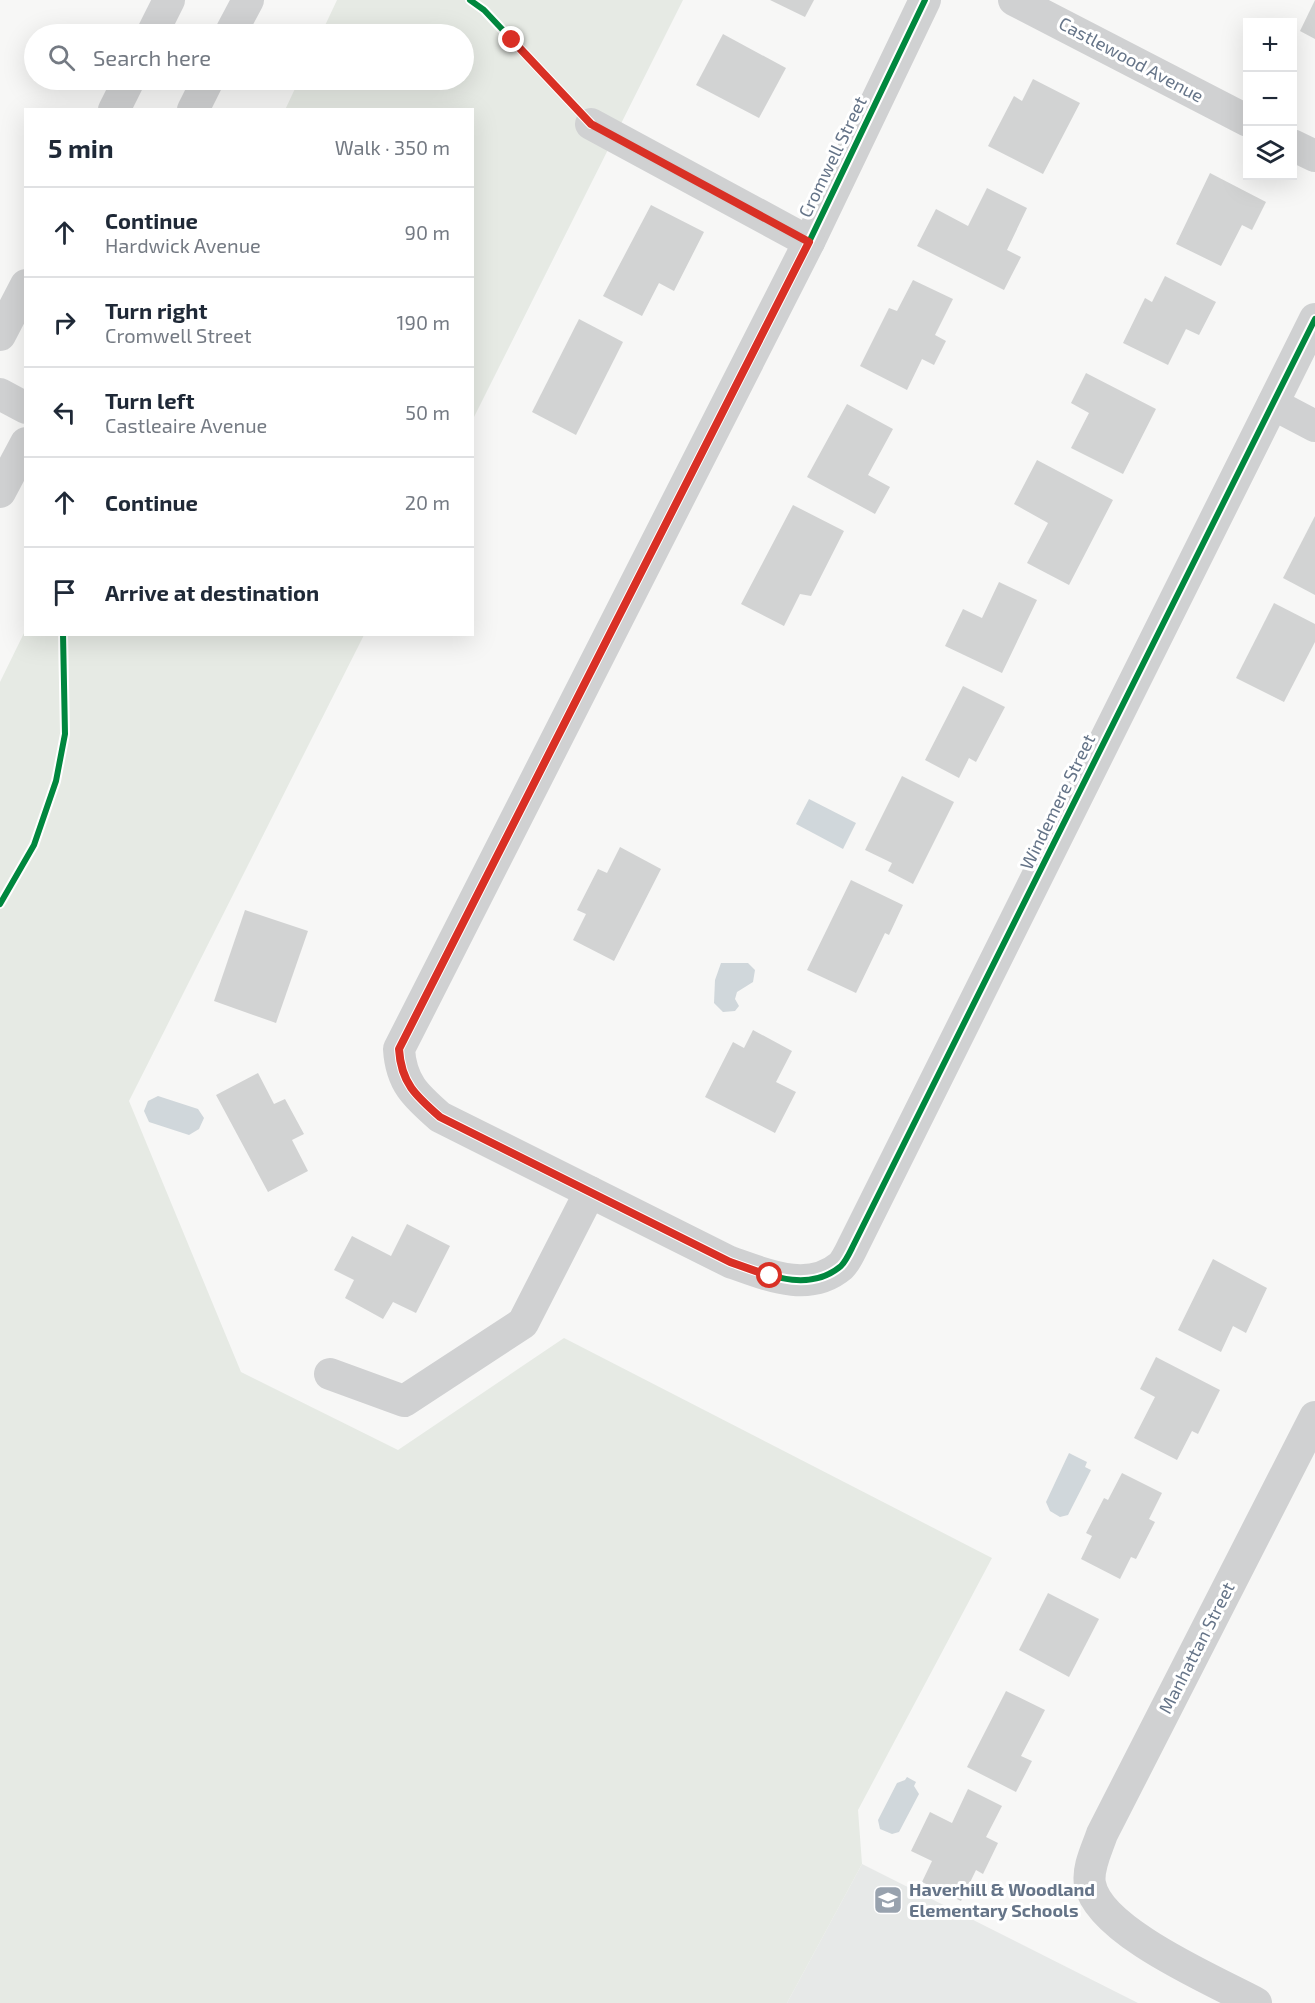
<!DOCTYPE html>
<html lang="en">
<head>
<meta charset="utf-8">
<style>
  :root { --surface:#fff; --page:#f2f2f3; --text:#1f2937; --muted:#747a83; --line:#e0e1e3 }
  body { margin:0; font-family:"Exo 2",sans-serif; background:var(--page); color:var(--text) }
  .controls { position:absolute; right:18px; top:18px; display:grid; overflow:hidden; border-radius:0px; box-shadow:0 6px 24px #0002 }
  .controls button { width:54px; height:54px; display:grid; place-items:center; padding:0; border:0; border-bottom:2px solid var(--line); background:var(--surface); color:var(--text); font:30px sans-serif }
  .stop { position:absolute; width:18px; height:18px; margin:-14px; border:4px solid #d93025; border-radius:50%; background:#fff }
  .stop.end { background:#d93025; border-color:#fff; box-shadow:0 2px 6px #0008 }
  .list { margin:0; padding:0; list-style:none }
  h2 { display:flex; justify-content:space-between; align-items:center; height:78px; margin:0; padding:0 24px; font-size:26px }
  h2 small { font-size:20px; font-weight:400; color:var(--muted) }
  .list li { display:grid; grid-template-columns:39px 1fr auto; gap:18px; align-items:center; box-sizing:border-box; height:90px; padding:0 24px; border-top:2px solid var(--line) }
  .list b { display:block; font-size:22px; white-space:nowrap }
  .list p { margin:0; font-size:20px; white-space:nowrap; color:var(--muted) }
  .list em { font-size:20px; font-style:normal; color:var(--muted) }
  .icon { flex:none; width:33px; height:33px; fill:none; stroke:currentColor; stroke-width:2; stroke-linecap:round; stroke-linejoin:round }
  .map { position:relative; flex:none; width:1315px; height:2003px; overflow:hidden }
  .search { position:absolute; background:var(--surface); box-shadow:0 6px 24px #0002; left:24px; top:24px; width:450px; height:66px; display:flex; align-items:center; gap:15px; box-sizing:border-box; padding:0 21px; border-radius:33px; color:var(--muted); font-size:22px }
  .panel { position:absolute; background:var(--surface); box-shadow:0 6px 24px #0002; left:24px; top:108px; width:450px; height:528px; border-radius:0px }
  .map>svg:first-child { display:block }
  .built { fill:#e7e9e8 }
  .green { fill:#e6eae4 }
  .water { fill:#d0d7db }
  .building { fill:#d2d3d3 }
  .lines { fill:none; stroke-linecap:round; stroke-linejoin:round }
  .minor { stroke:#d0d1d2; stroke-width:32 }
  .cycleway-casing { stroke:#fff; stroke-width:10 }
  .cycleway { stroke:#00873e; stroke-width:6 }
  .route { stroke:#d93025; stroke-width:8 }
  .labels { text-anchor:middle; stroke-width:6; stroke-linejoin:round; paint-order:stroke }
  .street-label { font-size:18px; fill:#657488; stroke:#fff }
  .poi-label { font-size:18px; font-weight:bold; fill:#657488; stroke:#fff; text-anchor:start }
</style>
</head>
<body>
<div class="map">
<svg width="1315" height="2003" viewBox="0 0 1315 2003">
  <rect width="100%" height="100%" fill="#f7f7f6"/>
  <path class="built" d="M862,1864l276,139h-351z"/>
  <g class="green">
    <path d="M337,0h346l-210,419 -1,-309h-187l14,-30h165v-46h-143z"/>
    <path d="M25,631l1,3 338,1 -235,466 112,271 157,78 166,-112 428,220 -134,252 4,54 -75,139h-787v-1321z"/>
  </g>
  <g class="water">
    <path d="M809,799l47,24 -13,26 -47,-25z"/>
    <path d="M721,963h27l7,7 -2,12 -16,10 -2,7 4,7 -4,5 -12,1 -9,-9 1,-23z"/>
    <path d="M158,1096l40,13 6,9 -5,11 -10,6 -40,-13 -5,-11 4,-10z"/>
    <path d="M1069,1453l18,9 -2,5 6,3 -23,45 -8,2 -10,-6 -4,-9z"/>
    <path d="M907,1777l9,5 -2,4 5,8 -20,38 -7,2 -12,-5 -2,-9 19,-37 8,-3z"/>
  </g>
  <g class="building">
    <path d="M770,0h44l-9,17z"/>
    <path d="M1315,0v39l-15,-8z"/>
    <path d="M723,34l63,34 -27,50 -63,-33z"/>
    <path d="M1033,79l47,24 -37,71 -55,-28 26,-50 8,5z"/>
    <path d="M1210,173l56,29 -14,28 -10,-5 -21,41 -45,-22z"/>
    <path d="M987,188l40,20 -20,42 14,7 -17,33 -87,-44 19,-37 32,17z"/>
    <path d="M651,205l53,27 -30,59 -15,-8 -17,33 -39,-20z"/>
    <path d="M1165,276l51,26 -17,33 -13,-6 -18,36 -45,-22 22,-45 7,4z"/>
    <path d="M913,280l40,19 -18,36 11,6 -12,24 -12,-6 -15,31 -47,-24 29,-58 8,3z"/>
    <path d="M579,319l44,23 -47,93 -44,-23z"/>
    <path d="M1086,373l70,36 -33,65 -52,-26 18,-35 -18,-10z"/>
    <path d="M847,404l46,25 -25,46 22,12 -15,27 -68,-37z"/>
    <path d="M1037,460l76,40 -44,85 -42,-22 21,-40 -34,-19z"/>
    <path d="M793,505l51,26 -33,65 -11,-2 -16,32 -43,-22z"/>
    <path d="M1315,516v79l-32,-17z"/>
    <path d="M999,582l38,18 -35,73 -57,-27 18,-37 19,9z"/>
    <path d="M1274,603l41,21v18l-31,60 -48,-24z"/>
    <path d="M963,686l42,21 -29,55 -7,-4 -10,20 -34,-18z"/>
    <path d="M902,776l52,26 -41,82 -25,-13 4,-8 -27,-13z"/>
    <path d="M620,847l41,22 -47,92 -41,-21 13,-26 -9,-4 21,-41 9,4z"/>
    <path d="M851,880l52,25 -14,30 -4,-2 -29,60 -49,-23z"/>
    <path d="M245,910l63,21 -32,92 -62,-22z"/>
    <path d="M753,1030l39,21 -16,31 20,10 -21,41 -70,-36 28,-55 11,6z"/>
    <path d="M258,1073l16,31 11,-5 19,35 -12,6 16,31 -40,21 -52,-97z"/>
    <path d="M407,1224l43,22 -34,67 -23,-11 -10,17 -38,-21 9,-18 -20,-10 18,-34 39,20z"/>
    <path d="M1213,1259l54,29 -21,45 -13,-7 -12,26 -43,-22z"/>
    <path d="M1156,1357l64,33 -22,44 -6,-3 -15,29 -43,-22 21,-41 -15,-8z"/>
    <path d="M1122,1473l40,20 -13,26 6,3 -19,37 -5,-2 -11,22 -39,-20 11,-23 -6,-3 18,-35 4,2z"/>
    <path d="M1048,1593l51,26 -30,58 -50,-27z"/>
    <path d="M1006,1691l39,19 -24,46 11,5 -16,31 -49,-25z"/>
    <path d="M968,1789l34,17 -16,31 12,6 -15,31 -7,-4 -15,31 -39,-19 10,-21 -21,-10 19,-39 22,11z"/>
  </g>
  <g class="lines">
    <g class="minor">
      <path d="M925,0l-116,242 -410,807c2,34 17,47 41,68l290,145c35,12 78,32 111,4 5,-5 9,-14 12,-20l462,-927"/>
      <path d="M1014,0l234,121"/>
      <path d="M152,34l17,-34"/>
      <path d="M230,34l18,-34"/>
      <path d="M114,110l15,-30"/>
      <path d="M193,110l15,-30"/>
      <path d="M591,124l218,118"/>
      <path d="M1292,145l23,11"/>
      <path d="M0,335l26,-50"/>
      <path d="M0,394l26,14"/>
      <path d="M1273,404l42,22"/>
      <path d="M0,492l26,-49"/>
      <path d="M330,1374l74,27 119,-78 67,-131"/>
      <path d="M1256,2003c-41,-22 -157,-71 -166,-119 -3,-16 7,-35 12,-50l213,-417"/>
    </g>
    <g class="cycleway-casing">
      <g id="cycleway">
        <path d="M470,0l14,10 107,114"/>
        <path d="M925,0l-116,242 -410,807c2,34 17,47 41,68l290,145c35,12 78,32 111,4 5,-5 9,-14 12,-20l462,-927"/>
        <path d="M0,904l34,-59 22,-64 9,-47 -2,-100"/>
      </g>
    </g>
    <use href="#cycleway" class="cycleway"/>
  </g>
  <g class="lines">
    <path class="route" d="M512,40l79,84 218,118 -410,807c2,34 17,47 41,68l290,145 40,14"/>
  </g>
  <defs>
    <g id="school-square" transform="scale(1.5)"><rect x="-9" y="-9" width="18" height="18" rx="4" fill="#98a2ae" stroke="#fff"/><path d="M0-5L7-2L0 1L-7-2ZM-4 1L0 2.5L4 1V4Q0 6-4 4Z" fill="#fff"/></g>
  </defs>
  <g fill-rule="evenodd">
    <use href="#school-square" x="888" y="1900"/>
  </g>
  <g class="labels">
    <g class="street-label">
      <text transform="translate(1131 60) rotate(28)" y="6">Castlewood Avenue</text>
      <text transform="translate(833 157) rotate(-64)" y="6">Cromwell Street</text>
      <text transform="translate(1058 802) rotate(-64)" y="6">Windemere Street</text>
      <text transform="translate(1197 1648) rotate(-63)" y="6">Manhattan Street</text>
    </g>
    <g class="poi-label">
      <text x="909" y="1896">Haverhill &amp; Woodland<tspan x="909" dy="21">Elementary Schools</tspan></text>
    </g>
  </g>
</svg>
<div class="controls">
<button>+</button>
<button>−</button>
<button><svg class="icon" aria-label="layers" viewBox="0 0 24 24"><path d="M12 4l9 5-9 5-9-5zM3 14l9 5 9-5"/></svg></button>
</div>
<div class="stop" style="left:770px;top:1276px"></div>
<div class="stop end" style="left:512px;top:40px"></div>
<div class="search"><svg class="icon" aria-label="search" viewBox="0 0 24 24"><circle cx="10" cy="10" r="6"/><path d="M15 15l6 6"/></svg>Search here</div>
<section class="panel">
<h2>5 min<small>Walk · 350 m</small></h2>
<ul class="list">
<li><svg class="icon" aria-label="ahead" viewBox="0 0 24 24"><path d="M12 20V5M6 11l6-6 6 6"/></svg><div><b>Continue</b><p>Hardwick Avenue</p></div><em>90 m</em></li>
<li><svg class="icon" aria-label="right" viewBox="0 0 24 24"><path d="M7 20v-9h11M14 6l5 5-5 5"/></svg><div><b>Turn right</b><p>Cromwell Street</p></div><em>190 m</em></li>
<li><svg class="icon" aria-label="left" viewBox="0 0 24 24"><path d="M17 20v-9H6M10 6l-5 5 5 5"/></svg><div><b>Turn left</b><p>Castleaire Avenue</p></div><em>50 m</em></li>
<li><svg class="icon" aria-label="ahead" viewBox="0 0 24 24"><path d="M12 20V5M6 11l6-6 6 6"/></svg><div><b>Continue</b></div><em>20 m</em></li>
<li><svg class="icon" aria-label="arrive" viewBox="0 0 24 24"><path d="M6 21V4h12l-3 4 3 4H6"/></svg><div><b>Arrive at destination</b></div></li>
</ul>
</section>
</div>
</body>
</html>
